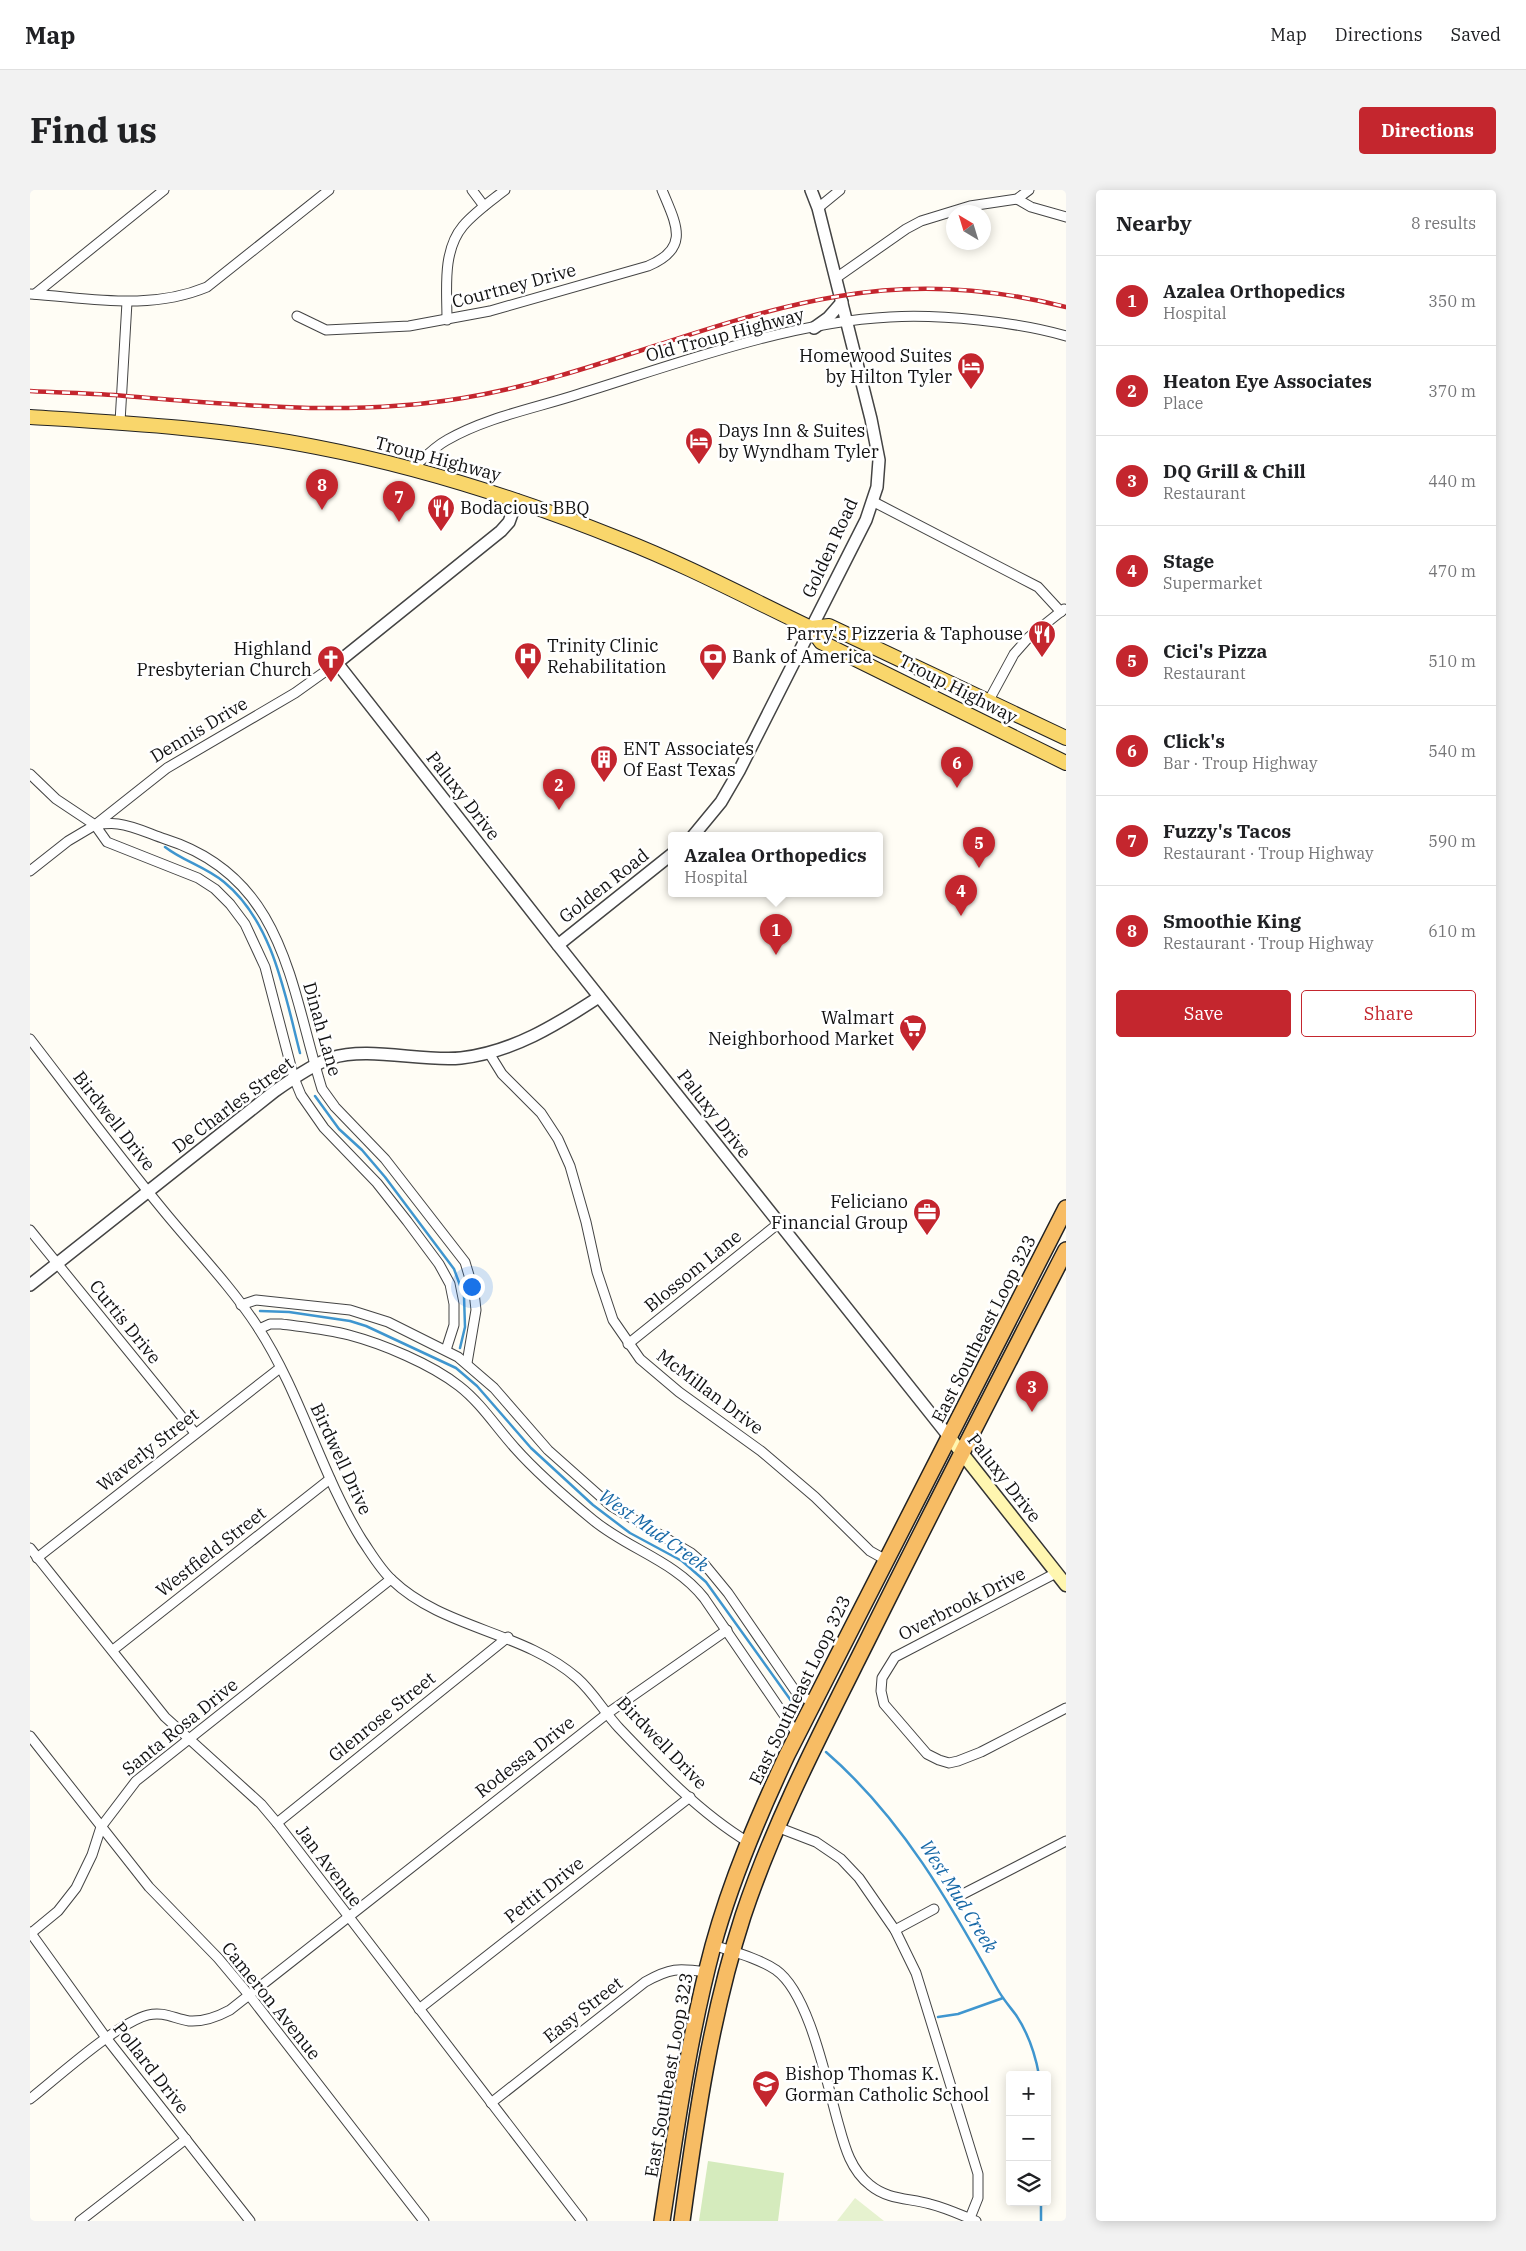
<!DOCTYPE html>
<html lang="en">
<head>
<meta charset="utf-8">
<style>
  :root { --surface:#fff; --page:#f2f2f2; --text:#202124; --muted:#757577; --line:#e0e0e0; --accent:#c4262e }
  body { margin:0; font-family:"IBM Plex Serif",serif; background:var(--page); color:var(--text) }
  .controls { position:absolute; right:15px; bottom:15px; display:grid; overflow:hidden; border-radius:5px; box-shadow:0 2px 12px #0003 }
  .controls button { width:45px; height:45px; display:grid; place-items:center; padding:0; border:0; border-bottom:1px solid var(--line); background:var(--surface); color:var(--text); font:25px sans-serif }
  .compass { position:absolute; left:916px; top:15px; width:45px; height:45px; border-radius:50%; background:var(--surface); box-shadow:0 2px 12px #0003; rotate:322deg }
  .you { position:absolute; left:441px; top:1096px; width:18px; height:18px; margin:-12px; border:4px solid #fff; border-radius:50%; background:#1a73e8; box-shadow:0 0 0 8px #1a73e833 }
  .badge { display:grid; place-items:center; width:32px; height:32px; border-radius:50%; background:var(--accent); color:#fff; font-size:16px; font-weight:700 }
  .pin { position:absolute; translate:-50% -41px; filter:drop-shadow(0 1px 2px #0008) }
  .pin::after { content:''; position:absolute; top:26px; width:18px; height:15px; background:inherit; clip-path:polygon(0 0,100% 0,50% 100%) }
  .popup { position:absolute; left:638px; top:642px; width:215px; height:65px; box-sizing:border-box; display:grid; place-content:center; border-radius:5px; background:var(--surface); filter:drop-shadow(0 1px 4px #0005); font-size:16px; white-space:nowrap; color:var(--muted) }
  .popup b { font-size:19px; color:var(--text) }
  .popup::after { content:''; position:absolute; left:50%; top:100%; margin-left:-10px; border:10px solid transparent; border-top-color:var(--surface) }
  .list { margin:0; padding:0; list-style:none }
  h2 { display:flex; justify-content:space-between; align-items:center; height:65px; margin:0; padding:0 20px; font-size:21px }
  h2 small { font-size:16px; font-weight:400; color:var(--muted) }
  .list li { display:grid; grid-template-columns:32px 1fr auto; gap:15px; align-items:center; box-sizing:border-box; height:90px; padding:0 20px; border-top:1px solid var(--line) }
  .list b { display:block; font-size:19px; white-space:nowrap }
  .list p { margin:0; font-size:16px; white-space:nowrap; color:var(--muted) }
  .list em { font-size:16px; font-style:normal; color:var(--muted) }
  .actions { display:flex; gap:10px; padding:15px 20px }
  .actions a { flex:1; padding:11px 0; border:1px solid var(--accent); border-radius:5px; text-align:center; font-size:18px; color:var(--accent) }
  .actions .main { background:var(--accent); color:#fff }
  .icon { flex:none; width:28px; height:28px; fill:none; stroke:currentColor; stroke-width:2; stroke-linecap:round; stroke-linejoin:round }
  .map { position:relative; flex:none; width:1036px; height:2031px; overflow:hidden; border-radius:5px }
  header { display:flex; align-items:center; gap:30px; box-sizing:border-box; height:70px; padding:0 25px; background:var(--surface); border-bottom:1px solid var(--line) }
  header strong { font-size:24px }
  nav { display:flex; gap:28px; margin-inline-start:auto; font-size:18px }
  .intro { display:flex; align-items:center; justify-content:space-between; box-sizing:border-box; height:120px; padding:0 30px }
  h1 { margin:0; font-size:35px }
  .button { padding:12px 22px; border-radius:5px; background:var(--accent); color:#fff; font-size:18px; font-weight:700 }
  main { display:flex; gap:30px; padding:0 30px }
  aside { flex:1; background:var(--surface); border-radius:5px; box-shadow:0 2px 12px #0003 }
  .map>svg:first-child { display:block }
  .green { fill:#d5ebbd }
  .pitch { fill:#e6f2cf }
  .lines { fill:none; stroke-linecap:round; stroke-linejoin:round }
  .stream { stroke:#3f96cf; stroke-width:2.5 }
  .minor-casing { stroke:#444; stroke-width:11 }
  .tertiary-casing { stroke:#444; stroke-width:14 }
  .secondary-casing { stroke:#333; stroke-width:15 }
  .primary-casing { stroke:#222; stroke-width:16 }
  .trunk-casing { stroke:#222; stroke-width:18 }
  .minor { stroke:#fff; stroke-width:9 }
  .tertiary { stroke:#fff; stroke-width:11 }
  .secondary { stroke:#fff6b0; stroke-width:12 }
  .primary { stroke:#f9d66b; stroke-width:14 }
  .trunk { stroke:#f7bc64; stroke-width:15 }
  .rail-casing { stroke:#c4262e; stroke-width:4.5 }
  .rail { stroke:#fff; stroke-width:2.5; stroke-dasharray:8; stroke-linecap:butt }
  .labels { text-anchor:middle; stroke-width:5; stroke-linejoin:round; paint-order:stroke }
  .street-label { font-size:18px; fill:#111; stroke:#fff }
  .poi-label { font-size:18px; fill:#111; stroke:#fff; text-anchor:start }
  .water-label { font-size:19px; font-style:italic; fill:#1768a6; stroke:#fff }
</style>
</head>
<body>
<header>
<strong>Map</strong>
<nav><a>Map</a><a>Directions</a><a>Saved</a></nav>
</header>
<div class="intro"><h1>Find us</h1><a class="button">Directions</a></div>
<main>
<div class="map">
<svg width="1036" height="2031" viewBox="0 0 1036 2031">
  <rect width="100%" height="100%" fill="#fffdf5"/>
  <path class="green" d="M678,1971l76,12 -6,48h-79z"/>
  <path class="pitch" d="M825,2008l29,23h-47z"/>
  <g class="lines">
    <g class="stream">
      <path d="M135,657c18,14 41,20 59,35 49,40 61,113 76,171"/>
      <path d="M285,906l24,33 23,21 23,27 69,92 10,27 1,31 -5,21"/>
      <path d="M230,1121l29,1 61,9 16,5 90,42 21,18 54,62 62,57 37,28 52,28 24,21 91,127"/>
      <path d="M796,1562c76,66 124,151 172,238 5,9 12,17 18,25 12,18 19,38 23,60"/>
      <path d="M908,1827l20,-3 45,-16"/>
      <path d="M1011,2031v-19"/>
    </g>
    <g class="minor-casing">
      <g id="minor">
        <path d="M442,0l12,16"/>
        <path d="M987,9l14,8 35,10"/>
        <path d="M788,18l22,-18"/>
        <path d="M806,88l70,-49 15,-8 49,-15 47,-7 12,-9"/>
        <path d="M0,104c61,4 119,17 177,-7l122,-97"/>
        <path d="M5,104l129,-104"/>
        <path d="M267,126l29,14 83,-4 81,-15 158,-45c43,-18 28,-42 14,-76"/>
        <path d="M417,130c0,-30 -5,-69 16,-94 12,-14 28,-25 42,-36"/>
        <path d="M90,232l7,-120"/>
        <path d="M382,279c11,-10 22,-22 35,-29 40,-23 89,-32 132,-46 97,-30 210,-72 311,-77 50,-3 129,5 176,19"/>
        <path d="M842,311l166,86 23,25"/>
        <path d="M958,512l26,-48 15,-17 35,-28"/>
        <path d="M0,584l26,25 39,26"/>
        <path d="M0,681l38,-30 27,-16 72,-57 128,-75 42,-30"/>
        <path d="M0,849c44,57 87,115 133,171 31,38 67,75 94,116 44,67 63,146 105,214 9,13 18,29 30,40 51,49 131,51 185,98 17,15 27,34 42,50 39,41 81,85 129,114"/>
        <path d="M459,863l13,21 39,39 17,26 12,27 16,56 11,50 16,48 27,39 39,33 82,59 54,46 55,54 16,9"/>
        <path d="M0,1040l165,203"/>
        <path d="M211,1115l15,-5 94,10 38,12 70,35 36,31 54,62 63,56 80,47 14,12 23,28 68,99 17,11"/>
        <path d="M229,1139l11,-5h11c22,3 46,5 68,11 34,9 82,29 110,51 22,17 37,41 56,62 23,26 50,49 78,72 35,29 82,41 111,78l93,136"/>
        <path d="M598,1154l151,-121"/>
        <path d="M416,1160l8,-25v-21l-4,-20 -11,-20 -32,-43 -30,-38 -53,-55 -23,-33 -7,-17 -29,-111 -20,-43 -15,-20 -15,-15 -17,-11 -91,-36 -12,-17c7,-1 16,-2 23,-1 16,2 32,10 47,15 120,38 125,147 157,250l13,18 50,52 80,103 9,30 2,18 -9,53"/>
        <path d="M0,1358l135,169 96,87 16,19 305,398"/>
        <path d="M7,1368l243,-190"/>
        <path d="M1026,1383l-161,84 -13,21 -1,13 3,13 43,50 12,6 10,3 9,-2 23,-9 85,-44"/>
        <path d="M83,1460l217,-171"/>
        <path d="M0,1546l119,151 69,71 31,37 175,226"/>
        <path d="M247,1633l231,-186"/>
        <path d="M747,1637l39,15 25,17 18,19 36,52 21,43 62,201v24l-8,20"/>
        <path d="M933,1704l103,-53"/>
        <path d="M865,1740l39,-21"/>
        <path d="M0,1742l77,107 143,182"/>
        <path d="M0,1744l28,-23 18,-23 16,-33 9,-28 35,-46 255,-202"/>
        <path d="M683,1755c21,7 45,13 63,25 34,24 51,115 63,156 6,22 12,44 31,59 18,15 39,13 60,19 16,4 31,11 46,17"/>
        <path d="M389,1819l271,-212"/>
        <path d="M0,1909c28,-22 87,-76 118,-84 16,-4 27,4 41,6 15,1 28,-4 41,-11l378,-297 119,-83"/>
        <path d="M461,1913l154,-121c25,-14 33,-14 61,-10"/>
        <path d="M50,2031l106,-82"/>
      </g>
    </g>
    <g class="tertiary-casing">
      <g id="tertiary">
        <path d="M784,138l14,-10 14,-16"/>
        <path d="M487,310l-8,22 -8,9 -164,132 221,282 392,493"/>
        <path d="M663,646l28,-34 18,-31 127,-251 11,-33 2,-27 -8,-41 -53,-211 -7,-18"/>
        <path d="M528,755l114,-91"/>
        <path d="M0,1095l245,-194c17,-12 37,-26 56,-33 37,-12 91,4 130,0 52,-6 95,-33 138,-61"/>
      </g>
    </g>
    <g class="secondary-casing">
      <path id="secondary" d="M920,1248l116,147"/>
    </g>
    <g class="primary-casing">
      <g id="primary">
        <path d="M0,227c96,6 191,11 286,30 104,20 207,53 306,93 64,25 126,58 189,88l10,14 245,121"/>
        <path d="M781,438l18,-2 237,112"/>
      </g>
    </g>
    <g class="trunk-casing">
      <g id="trunk">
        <path d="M632,2031c14,-92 27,-185 51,-275 18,-66 45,-129 74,-191l279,-547"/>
        <path d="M652,2031c14,-103 29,-206 61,-305 32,-96 79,-185 124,-275 65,-131 132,-261 199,-391"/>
      </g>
    </g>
    <use href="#minor" class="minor"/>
    <use href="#tertiary" class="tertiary"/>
    <use href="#secondary" class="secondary"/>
    <use href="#primary" class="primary"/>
    <use href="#trunk" class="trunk"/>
    <g class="rail-casing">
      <path id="rail" d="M0,201c32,2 63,2 95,5 113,9 225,21 338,2 129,-21 248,-81 377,-102 75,-13 152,-8 226,11"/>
    </g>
    <use href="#rail" class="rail"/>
  </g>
  <defs>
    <g id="hotel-pin" transform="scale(1.4375)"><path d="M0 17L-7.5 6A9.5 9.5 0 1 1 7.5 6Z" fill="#c4262e" stroke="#fff"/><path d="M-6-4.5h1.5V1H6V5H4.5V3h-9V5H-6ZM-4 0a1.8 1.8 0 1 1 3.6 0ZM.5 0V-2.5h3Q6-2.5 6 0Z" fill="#fff"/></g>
    <g id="restaurant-pin" transform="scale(1.4375)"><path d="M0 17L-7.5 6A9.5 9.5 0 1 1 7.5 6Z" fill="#c4262e" stroke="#fff"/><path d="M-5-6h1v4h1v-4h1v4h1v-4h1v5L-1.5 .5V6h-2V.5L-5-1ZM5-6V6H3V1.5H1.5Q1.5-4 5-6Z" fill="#fff"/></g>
    <g id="hospital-pin" transform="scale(1.4375)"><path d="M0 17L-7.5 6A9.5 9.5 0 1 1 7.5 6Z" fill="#c4262e" stroke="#fff"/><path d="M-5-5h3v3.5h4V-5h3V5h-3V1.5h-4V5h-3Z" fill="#fff"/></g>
    <g id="bank-pin" transform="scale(1.4375)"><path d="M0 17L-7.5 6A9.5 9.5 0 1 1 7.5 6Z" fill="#c4262e" stroke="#fff"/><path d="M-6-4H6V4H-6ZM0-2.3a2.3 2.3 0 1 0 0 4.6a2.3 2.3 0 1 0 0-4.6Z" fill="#fff"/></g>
    <g id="church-pin" transform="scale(1.4375)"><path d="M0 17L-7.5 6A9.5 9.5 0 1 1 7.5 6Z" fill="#c4262e" stroke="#fff"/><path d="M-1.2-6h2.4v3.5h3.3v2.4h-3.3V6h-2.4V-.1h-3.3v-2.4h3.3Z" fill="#fff"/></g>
    <g id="building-pin" transform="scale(1.4375)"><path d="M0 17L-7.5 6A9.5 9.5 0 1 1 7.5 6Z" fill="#c4262e" stroke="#fff"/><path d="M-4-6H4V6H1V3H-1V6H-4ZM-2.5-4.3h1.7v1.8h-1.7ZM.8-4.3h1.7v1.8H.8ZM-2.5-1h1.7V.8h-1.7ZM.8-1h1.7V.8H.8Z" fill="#fff"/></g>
    <g id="supermarket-pin" transform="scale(1.4375)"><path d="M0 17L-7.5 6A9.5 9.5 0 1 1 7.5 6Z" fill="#c4262e" stroke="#fff"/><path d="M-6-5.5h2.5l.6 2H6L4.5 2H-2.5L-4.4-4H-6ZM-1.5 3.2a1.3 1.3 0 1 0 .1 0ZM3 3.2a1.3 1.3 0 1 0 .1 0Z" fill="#fff"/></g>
    <g id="office-pin" transform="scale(1.4375)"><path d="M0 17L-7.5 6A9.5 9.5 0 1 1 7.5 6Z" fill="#c4262e" stroke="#fff"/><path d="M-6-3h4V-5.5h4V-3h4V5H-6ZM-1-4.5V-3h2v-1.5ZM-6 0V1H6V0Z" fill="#fff"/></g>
    <g id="school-pin" transform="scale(1.4375)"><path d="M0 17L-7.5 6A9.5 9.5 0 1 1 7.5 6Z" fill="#c4262e" stroke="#fff"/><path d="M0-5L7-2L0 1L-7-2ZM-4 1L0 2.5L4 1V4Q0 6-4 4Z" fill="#fff"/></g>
  </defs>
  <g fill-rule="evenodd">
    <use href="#hotel-pin" x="941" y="176"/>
    <use href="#hotel-pin" x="669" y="251"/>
    <use href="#restaurant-pin" x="411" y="318"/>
    <use href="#restaurant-pin" x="1012" y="444"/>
    <use href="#hospital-pin" x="498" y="466"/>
    <use href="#bank-pin" x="683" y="467"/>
    <use href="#church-pin" x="301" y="469"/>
    <use href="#building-pin" x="574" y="569"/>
    <use href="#supermarket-pin" x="883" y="838"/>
    <use href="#office-pin" x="897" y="1022"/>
    <use href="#school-pin" x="736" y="1894"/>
  </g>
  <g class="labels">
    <g class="street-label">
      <text transform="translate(484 96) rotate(-15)" y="6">Courtney Drive</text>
      <text transform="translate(695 145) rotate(-15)" y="6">Old Troup Highway</text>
      <text transform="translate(408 269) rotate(15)" y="6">Troup Highway</text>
      <text transform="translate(800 358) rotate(-65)" y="6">Golden Road</text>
      <text transform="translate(928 499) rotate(27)" y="6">Troup Highway</text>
      <text transform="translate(169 540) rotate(-31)" y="6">Dennis Drive</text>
      <text transform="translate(433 606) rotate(52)" y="6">Paluxy Drive</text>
      <text transform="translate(574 696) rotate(-38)" y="6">Golden Road</text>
      <text transform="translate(292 839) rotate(74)" y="6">Dinah Lane</text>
      <text transform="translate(203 915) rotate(-37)" y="6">De Charles Street</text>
      <text transform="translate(684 924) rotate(52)" y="6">Paluxy Drive</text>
      <text transform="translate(84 931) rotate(52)" y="6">Birdwell Drive</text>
      <text transform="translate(663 1081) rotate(-39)" y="6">Blossom Lane</text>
      <text transform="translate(95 1132) rotate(51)" y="6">Curtis Drive</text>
      <text transform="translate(954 1139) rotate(-63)" y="6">East Southeast Loop 323</text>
      <text transform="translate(680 1202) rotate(37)" y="6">McMillan Drive</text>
      <text transform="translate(118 1260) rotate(-38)" y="6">Waverly Street</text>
      <text transform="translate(311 1269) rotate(65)" y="6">Birdwell Drive</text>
      <text transform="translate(974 1288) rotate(52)" y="6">Paluxy Drive</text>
      <text transform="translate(181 1362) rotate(-38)" y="6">Westfield Street</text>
      <text transform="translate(932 1414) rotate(-27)" y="6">Overbrook Drive</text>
      <text transform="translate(770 1500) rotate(-64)" y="6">East Southeast Loop 323</text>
      <text transform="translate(352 1527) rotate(-39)" y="6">Glenrose Street</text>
      <text transform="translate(150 1537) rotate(-39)" y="6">Santa Rosa Drive</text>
      <text transform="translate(632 1553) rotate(46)" y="6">Birdwell Drive</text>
      <text transform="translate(495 1567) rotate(-38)" y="6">Rodessa Drive</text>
      <text transform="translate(299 1676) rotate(53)" y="6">Jan Avenue</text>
      <text transform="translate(514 1700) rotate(-38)" y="6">Pettit Drive</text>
      <text transform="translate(241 1811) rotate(51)" y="6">Cameron Avenue</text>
      <text transform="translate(553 1820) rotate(-38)" y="6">Easy Street</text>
      <text transform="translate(121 1878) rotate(52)" y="6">Pollard Drive</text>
      <text transform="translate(639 1885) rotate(-80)" y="6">East Southeast Loop 323</text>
    </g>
    <g class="poi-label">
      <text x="922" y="172" text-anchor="end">Homewood Suites<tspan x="922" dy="21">by Hilton Tyler</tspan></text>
      <text x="688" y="247">Days Inn &amp; Suites<tspan x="688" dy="21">by Wyndham Tyler</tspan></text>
      <text x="430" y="324">Bodacious BBQ</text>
      <text x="993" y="450" text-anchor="end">Parry's Pizzeria &amp; Taphouse</text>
      <text x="517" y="462">Trinity Clinic<tspan x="517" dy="21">Rehabilitation</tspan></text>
      <text x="282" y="465" text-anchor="end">Highland<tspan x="282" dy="21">Presbyterian Church</tspan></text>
      <text x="702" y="473">Bank of America</text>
      <text x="593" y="565">ENT Associates<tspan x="593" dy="21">Of East Texas</tspan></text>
      <text x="864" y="834" text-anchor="end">Walmart<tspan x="864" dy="21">Neighborhood Market</tspan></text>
      <text x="878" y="1018" text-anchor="end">Feliciano<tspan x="878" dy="21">Financial Group</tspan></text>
      <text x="755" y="1890">Bishop Thomas K.<tspan x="755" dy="21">Gorman Catholic School</tspan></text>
    </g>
    <g class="water-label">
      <text transform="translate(624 1340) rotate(35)" y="7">West Mud Creek</text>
      <text transform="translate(929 1706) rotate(58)" y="7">West Mud Creek</text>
    </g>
  </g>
</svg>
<div class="controls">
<button>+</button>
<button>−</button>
<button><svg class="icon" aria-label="layers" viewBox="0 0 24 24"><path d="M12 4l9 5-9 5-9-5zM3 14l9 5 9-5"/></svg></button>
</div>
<svg class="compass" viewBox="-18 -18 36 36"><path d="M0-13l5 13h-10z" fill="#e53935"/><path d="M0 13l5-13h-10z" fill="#757577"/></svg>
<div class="you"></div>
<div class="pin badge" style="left:746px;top:765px">1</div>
<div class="popup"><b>Azalea Orthopedics</b>Hospital</div>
<div class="pin badge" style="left:529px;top:620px">2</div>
<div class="pin badge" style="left:1002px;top:1222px">3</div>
<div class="pin badge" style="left:931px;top:726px">4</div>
<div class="pin badge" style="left:949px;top:678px">5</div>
<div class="pin badge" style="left:927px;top:598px">6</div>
<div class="pin badge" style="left:369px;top:332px">7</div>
<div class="pin badge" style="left:292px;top:320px">8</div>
</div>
<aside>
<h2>Nearby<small>8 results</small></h2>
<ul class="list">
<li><span class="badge">1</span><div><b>Azalea Orthopedics</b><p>Hospital</p></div><em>350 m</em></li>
<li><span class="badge">2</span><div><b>Heaton Eye Associates</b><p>Place</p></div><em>370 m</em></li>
<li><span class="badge">3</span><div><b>DQ Grill &amp; Chill</b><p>Restaurant</p></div><em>440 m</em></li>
<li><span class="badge">4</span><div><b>Stage</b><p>Supermarket</p></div><em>470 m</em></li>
<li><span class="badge">5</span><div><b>Cici's Pizza</b><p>Restaurant</p></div><em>510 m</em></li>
<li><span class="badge">6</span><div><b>Click's</b><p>Bar · Troup Highway</p></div><em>540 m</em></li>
<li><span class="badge">7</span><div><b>Fuzzy's Tacos</b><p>Restaurant · Troup Highway</p></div><em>590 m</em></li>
<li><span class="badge">8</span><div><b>Smoothie King</b><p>Restaurant · Troup Highway</p></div><em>610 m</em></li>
</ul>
<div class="actions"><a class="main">Save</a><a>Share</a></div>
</aside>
</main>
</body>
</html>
